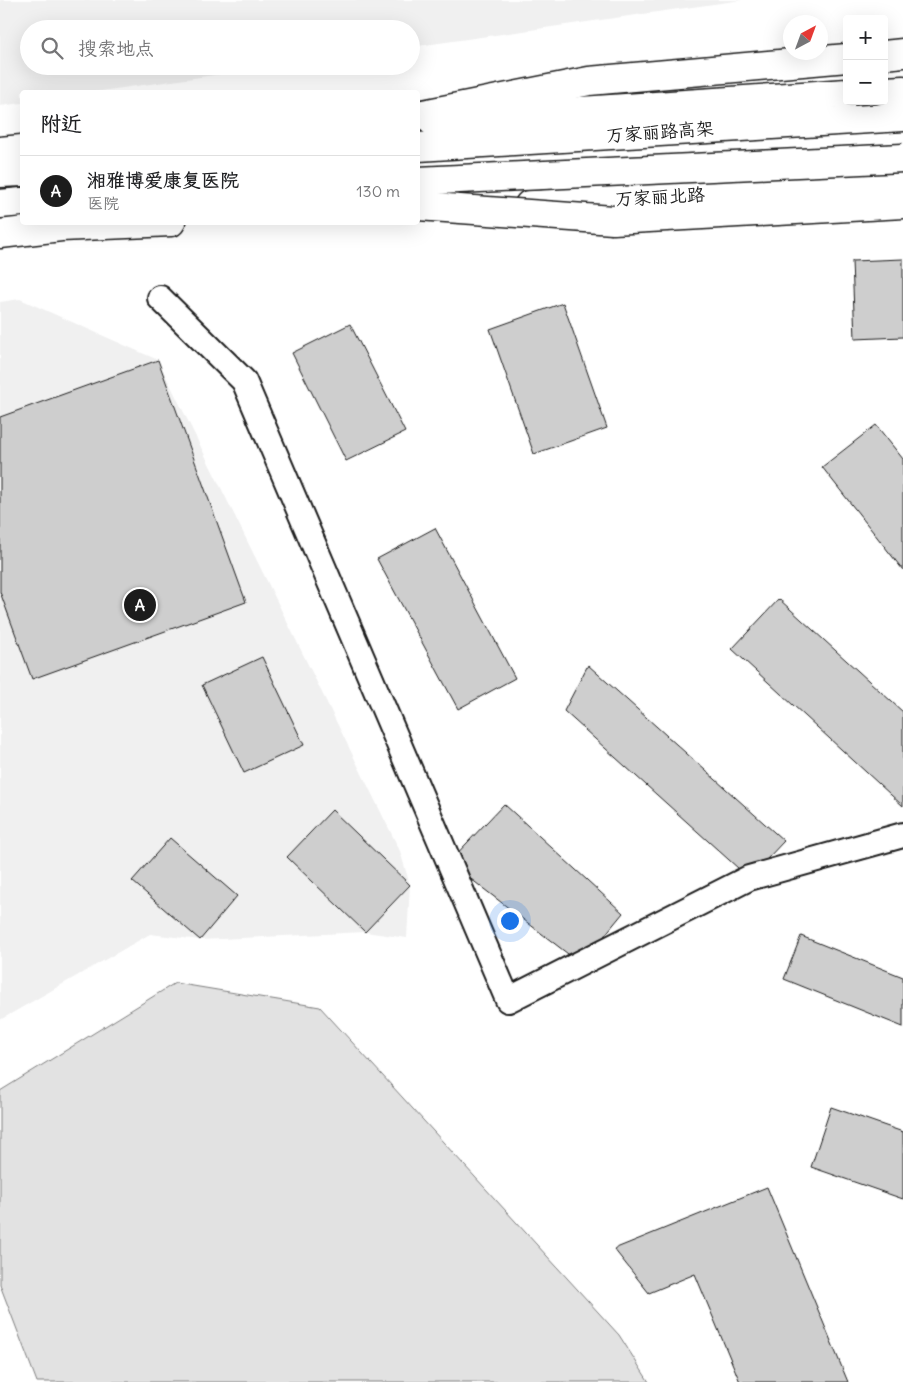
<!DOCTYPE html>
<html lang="zh">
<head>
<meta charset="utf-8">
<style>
  :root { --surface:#fff; --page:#f2f2f2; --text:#202124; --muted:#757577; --line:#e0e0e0; --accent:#1c1c1c }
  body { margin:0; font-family:Delius,"LXGW WenKai TC",sans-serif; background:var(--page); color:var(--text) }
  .controls { position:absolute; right:15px; top:15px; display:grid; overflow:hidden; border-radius:5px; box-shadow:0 5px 20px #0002 }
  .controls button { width:45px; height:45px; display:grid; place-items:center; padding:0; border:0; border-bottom:1px solid var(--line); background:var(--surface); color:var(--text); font:25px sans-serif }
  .compass { position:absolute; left:783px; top:15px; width:45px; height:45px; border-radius:50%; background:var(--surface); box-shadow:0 5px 20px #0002; rotate:41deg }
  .you { position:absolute; left:509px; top:920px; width:18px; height:18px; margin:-12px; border:4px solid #fff; border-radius:50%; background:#1a73e8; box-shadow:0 0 0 8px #1a73e833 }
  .badge { display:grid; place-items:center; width:32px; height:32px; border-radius:50%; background:var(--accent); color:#fff; font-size:16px; font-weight:700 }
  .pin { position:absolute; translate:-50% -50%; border:2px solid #fff; box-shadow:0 1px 5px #0006 }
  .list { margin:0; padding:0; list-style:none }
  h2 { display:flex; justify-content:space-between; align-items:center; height:65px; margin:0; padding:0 20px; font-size:21px }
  h2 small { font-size:16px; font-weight:400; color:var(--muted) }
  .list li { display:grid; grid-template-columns:32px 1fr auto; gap:15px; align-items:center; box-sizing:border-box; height:70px; padding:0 20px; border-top:1px solid var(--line) }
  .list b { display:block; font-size:19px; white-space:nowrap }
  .list p { margin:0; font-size:16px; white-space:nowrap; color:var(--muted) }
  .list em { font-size:16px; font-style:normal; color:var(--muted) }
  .icon { flex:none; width:28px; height:28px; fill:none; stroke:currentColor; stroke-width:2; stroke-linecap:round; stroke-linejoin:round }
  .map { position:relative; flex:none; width:903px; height:1382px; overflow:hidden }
  .search { position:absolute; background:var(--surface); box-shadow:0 5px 20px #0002; left:20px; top:20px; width:400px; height:55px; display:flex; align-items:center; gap:12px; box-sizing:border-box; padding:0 18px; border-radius:28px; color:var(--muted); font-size:19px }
  .panel { position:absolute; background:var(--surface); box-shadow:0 5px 20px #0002; left:20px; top:90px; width:400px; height:135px; border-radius:5px }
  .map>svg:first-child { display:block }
  .built { fill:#f0f0f0 }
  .green { fill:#e2e2e2; stroke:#7f7f7f }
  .building { fill:#cecece; stroke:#1c1c1c }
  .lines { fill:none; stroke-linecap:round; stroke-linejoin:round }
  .minor-casing { stroke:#1c1c1c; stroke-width:28 }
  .primary-casing { stroke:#1c1c1c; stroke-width:31 }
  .trunk-casing { stroke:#1c1c1c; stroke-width:31 }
  .minor { stroke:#fff; stroke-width:24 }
  .primary { stroke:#fff; stroke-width:28 }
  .trunk { stroke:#fff; stroke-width:28 }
  .trunk-bridge-casing { stroke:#1c1c1c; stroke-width:31; stroke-linecap:butt }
  .trunk-bridge { stroke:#fff; stroke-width:28 }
  .labels { text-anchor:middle; stroke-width:4; stroke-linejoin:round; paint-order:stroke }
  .street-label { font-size:18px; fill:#1c1c1c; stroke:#fff }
</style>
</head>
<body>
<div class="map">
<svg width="903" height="1382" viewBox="0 0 903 1382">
  <rect width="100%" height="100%" fill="#fff"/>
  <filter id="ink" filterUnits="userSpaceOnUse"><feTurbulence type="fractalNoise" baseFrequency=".02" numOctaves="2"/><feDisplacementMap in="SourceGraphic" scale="10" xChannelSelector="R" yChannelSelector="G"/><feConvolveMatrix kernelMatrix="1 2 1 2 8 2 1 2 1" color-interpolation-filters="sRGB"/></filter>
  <g filter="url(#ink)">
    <g class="built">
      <path d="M0,0h742l-331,47v-18h-382v37h249l-184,26h-72v11l-22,3z"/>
      <path d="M20,299l138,61 242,491 10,34 -3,53 -42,-6 -165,8 -50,-6 -150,86v-718z"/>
    </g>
    <path class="green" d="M175,983l145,24 299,328 30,47h-612l-37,-97v-194z"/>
    <g class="building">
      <path d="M903,259v78l-48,2 -3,-78z"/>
      <path d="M563,303l44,125 -73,26 -44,-125z"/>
      <path d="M350,324l55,108 -59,29 -54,-108z"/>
      <path d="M158,360l88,242 -214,77 -32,-87v-175z"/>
      <path d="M876,425l27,34v111l-81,-103z"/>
      <path d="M435,528l80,150 -57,31 -81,-150z"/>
      <path d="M779,599l124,113v94l-171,-157z"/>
      <path d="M262,657l42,88 -60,28 -42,-88z"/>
      <path d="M588,665l196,176 -35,37 -185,-167z"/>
      <path d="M504,804l119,109 -42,51 -132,-102z"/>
      <path d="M332,810l78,75 -45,47 -78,-75z"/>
      <path d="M170,838l67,58 -37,44 -68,-59z"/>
      <path d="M801,936l102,41v50l-119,-48z"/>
      <path d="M831,1107l72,25v67l-92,-32z"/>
      <path d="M767,1187l81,195h-108l-45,-108 -46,19 -35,-44z"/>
    </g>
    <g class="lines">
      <g class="minor-casing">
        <path id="minor" d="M160,298l84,83 264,619 241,-122 154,-43"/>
      </g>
      <g class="primary-casing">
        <g id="primary">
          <path d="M884,91l19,-1"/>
          <path d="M432,121l415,-28"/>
          <path d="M0,151l22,-2"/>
          <path d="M529,205l374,-23"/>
          <path d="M0,234l61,-7 110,-5"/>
        </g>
      </g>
      <g class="trunk-casing">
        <g id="trunk">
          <path d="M884,55l19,-2"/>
          <path d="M418,115l171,-34 258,-23"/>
          <path d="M418,147l485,-30"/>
          <path d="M0,173l22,-1"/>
          <path d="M0,204l22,-2"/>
          <path d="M613,220l290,-16"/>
        </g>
      </g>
      <use href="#minor" class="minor"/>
      <use href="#primary" class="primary"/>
      <use href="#trunk" class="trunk"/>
      <g class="trunk-bridge-casing">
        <g id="trunk-bridge">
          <path d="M418,181l485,-23"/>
          <path d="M418,206l195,14"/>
        </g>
      </g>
      <use href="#trunk-bridge" class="trunk-bridge"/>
    </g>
  </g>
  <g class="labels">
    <g class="street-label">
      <text transform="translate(660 132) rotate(-4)" y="6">万家丽路高架</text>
      <text transform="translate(660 197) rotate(-3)" y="6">万家丽北路</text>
    </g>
  </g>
</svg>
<div class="controls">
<button>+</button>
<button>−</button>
</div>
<svg class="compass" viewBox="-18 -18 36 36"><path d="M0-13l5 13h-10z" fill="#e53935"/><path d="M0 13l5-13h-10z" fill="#757577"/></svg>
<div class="you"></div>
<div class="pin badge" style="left:140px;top:605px">A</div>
<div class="search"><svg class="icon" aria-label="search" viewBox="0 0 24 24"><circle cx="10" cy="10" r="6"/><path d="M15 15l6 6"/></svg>搜索地点</div>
<section class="panel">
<h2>附近<small></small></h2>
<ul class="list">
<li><span class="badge">A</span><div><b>湘雅博爱康复医院</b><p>医院</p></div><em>130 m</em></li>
</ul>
</section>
</div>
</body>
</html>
